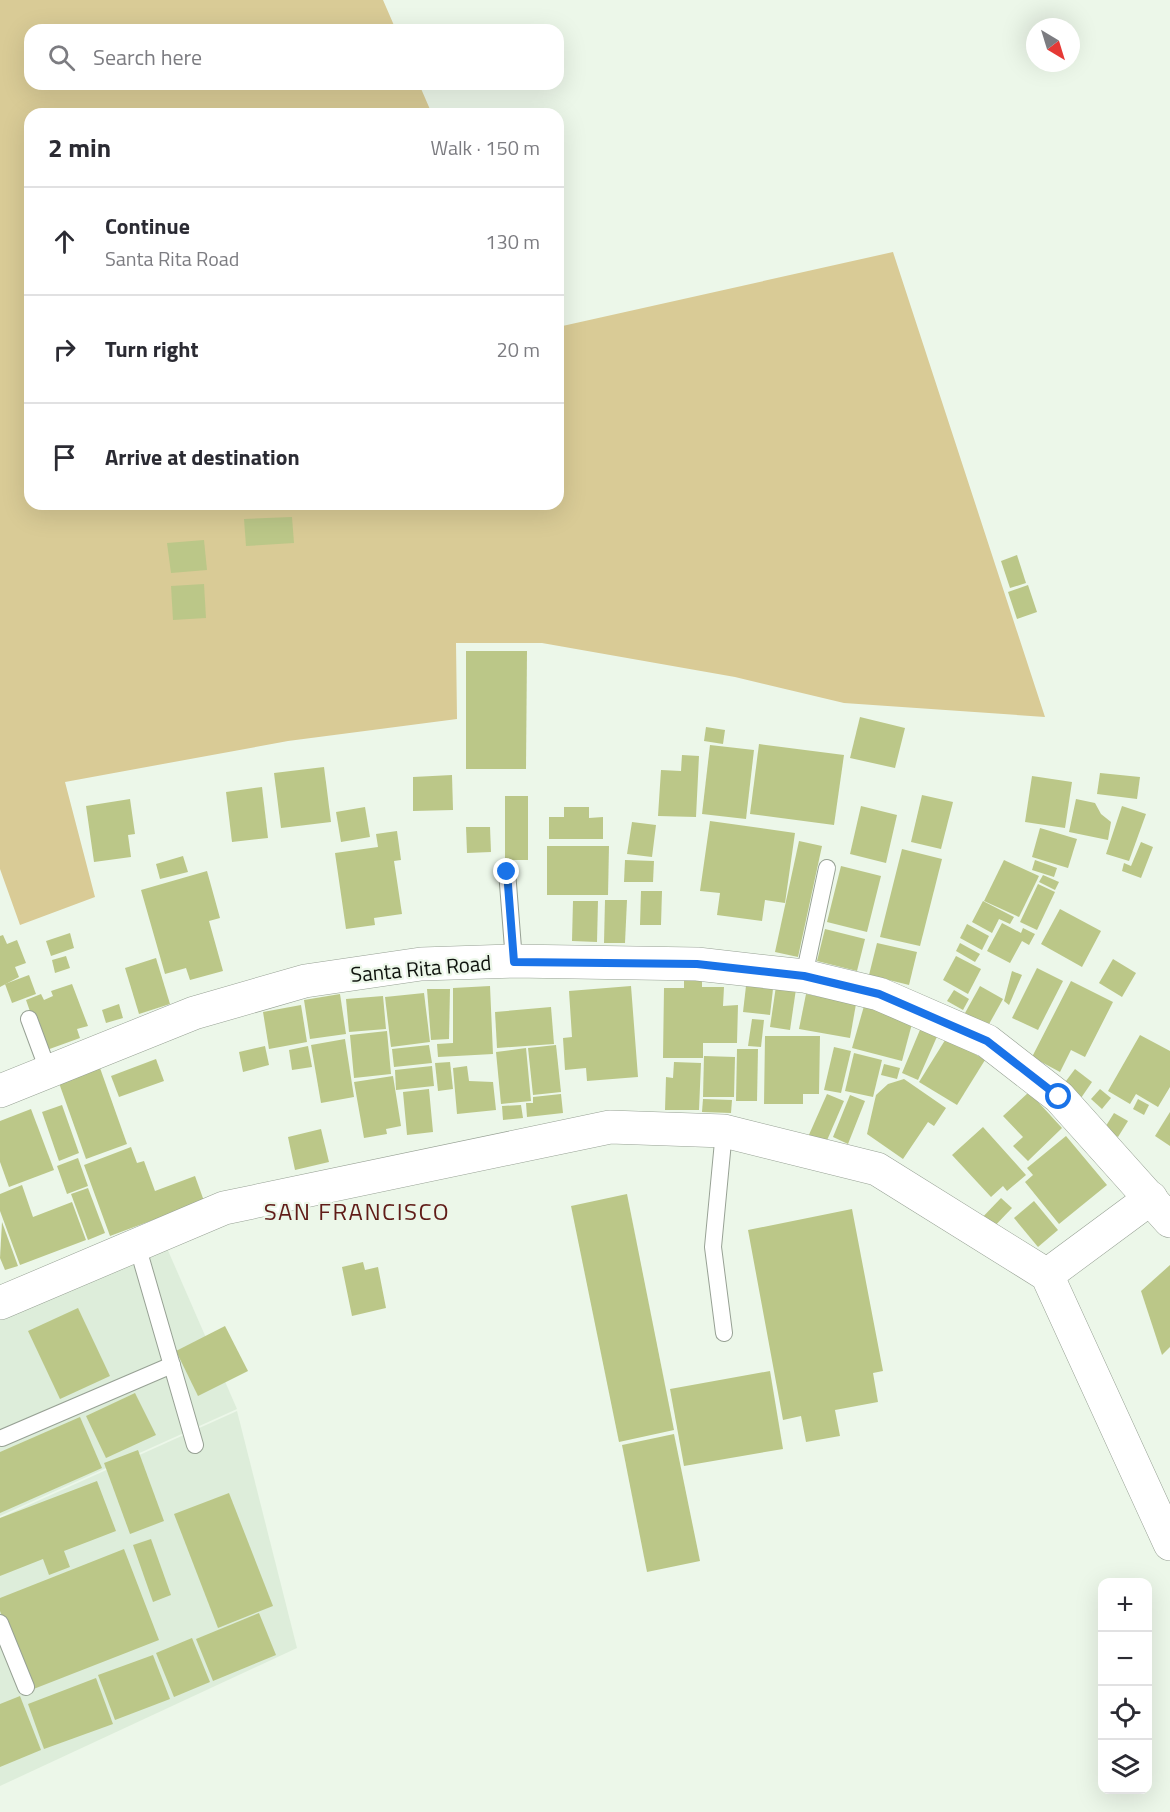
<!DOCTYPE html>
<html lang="en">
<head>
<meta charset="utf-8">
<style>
  :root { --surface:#fff; --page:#f7f7f7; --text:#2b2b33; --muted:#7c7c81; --line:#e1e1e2 }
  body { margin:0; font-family:"Titillium Web",sans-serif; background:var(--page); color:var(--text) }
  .controls { position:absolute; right:18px; bottom:18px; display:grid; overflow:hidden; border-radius:12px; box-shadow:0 6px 24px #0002 }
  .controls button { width:54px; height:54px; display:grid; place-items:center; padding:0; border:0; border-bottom:2px solid var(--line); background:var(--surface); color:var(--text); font:30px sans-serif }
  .compass { position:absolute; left:1026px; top:18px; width:54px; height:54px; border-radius:50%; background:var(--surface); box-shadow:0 6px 24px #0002; rotate:142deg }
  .stop { position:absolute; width:18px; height:18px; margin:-14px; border:4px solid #1a73e8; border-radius:50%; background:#fff }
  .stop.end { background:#1a73e8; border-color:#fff; box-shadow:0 2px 6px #0008 }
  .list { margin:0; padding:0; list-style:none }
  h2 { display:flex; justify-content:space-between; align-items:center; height:78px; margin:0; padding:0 24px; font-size:26px }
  h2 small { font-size:20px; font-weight:400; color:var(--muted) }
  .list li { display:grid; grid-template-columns:39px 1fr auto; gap:18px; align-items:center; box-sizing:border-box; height:108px; padding:0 24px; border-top:2px solid var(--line) }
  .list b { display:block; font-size:22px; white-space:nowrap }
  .list p { margin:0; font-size:20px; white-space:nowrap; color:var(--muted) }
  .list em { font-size:20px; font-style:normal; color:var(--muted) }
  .icon { flex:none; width:33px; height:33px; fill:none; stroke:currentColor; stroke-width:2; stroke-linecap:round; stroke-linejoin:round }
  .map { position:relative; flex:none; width:1170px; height:1812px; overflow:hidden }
  .search { position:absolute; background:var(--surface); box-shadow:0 6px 24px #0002; left:24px; top:24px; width:540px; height:66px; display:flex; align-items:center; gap:15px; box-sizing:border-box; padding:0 21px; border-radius:18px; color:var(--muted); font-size:22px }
  .panel { position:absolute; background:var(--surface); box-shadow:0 6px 24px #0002; left:24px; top:108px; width:540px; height:402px; border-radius:18px }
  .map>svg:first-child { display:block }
  .built { fill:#ddedda }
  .green { fill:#d9cb96 }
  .building { fill:#bbc788 }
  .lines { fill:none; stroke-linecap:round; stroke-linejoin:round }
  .service-casing { stroke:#97a194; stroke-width:18 }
  .minor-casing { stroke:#97a194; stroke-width:34 }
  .tertiary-casing { stroke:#97a194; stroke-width:34 }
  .service { stroke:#fff; stroke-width:16 }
  .minor { stroke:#fff; stroke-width:33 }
  .tertiary { stroke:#fff; stroke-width:33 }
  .route { stroke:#1a73e8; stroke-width:8 }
  .labels { text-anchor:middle; stroke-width:4.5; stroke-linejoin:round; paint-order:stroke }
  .street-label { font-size:21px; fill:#10140f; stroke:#ecf7e9 }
  .quarter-label { font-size:24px; letter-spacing:1.5px; fill:#601c18; stroke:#ecf7e9 }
</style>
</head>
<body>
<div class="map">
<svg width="1170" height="1812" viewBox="0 0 1170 1812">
  <rect width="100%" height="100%" fill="#ecf7e9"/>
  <g class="built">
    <path d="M163,1239l74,170 -237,107v-202z"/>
    <path d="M237,1411l60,237 -297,138v-268z"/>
  </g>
  <path class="green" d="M0,0h383l13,30h-366v54h389l13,30h-402v390h528v-177l335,-75 152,465 -201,-14 -109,-26 -193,-34h-86l1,76 -169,22 -223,41 30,115 -75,28 -20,-56z"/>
  <g class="building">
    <path d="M235,504h40v3l-40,1z"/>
    <path d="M292,517l2,26 -48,3 -2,-27z"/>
    <path d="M204,540l3,30 -36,3 -4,-30z"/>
    <path d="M1017,555l9,28 -16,5 -9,-27z"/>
    <path d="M204,584l2,34 -33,2 -2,-34z"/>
    <path d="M1028,585l9,27 -20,7 -9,-27z"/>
    <path d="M466,651h61l-1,118h-60z"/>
    <path d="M860,717l45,11 -10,40 -45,-10z"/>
    <path d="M706,727l19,3 -2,14 -19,-3z"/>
    <path d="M759,744l85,11 -10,70 -84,-11z"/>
    <path d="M710,745l44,5 -8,69 -44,-5z"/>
    <path d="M682,755l17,1 -3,61 -38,-1 3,-46 20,1z"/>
    <path d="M324,767l7,55 -50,6 -7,-55z"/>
    <path d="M1100,773l40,4 -3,22 -40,-5z"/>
    <path d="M452,775l1,35 -40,1v-34z"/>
    <path d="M1032,776l40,6 -7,46 -40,-6z"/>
    <path d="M262,787l6,51 -36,4 -6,-50z"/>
    <path d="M922,795l31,7 -12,47 -30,-7z"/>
    <rect x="505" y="796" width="23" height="64"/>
    <path d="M130,799l5,35 -7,1 3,22 -37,5 -8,-56z"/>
    <path d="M1076,799l19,4 6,11 10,8 -3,18 -39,-8z"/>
    <path d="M861,806l36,9 -11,48 -36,-9z"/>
    <path d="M1122,806l24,8 -17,47 -23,-7z"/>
    <path d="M365,807l5,30 -29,5 -5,-30z"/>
    <path d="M564,807h25v11l14,-1v22h-54v-22h15z"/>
    <path d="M710,821l85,12 -10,70 -20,-3 -3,21 -45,-6 3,-22 -20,-2z"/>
    <path d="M632,822l24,3 -4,32 -25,-3z"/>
    <path d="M466,827h24l1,25 -24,1z"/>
    <path d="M1040,828l37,11 -9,29 -36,-11z"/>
    <path d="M397,831l4,29 -7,1 8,53 -28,4 1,7 -29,4 -11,-76 43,-6 -2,-13z"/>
    <path d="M799,841l23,5 -24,111 -23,-5z"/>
    <path d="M1141,842l12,5 -12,31 -19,-7 2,-8 7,3z"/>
    <path d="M547,846h62l-1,49h-61z"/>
    <path d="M902,849l40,10 -22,87 -40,-9z"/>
    <path d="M183,856l5,16 -28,7 -4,-15z"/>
    <path d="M625,860l29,1 -1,21h-29z"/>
    <path d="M1004,860l35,16 -20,41 -35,-16z"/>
    <path d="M1035,860l22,8 -3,9 -22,-7z"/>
    <path d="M841,866l40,10 -14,56 -40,-10z"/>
    <path d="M207,871l13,47 -11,3 14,50 -33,9 -4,-12 -21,6 -24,-84z"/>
    <path d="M1043,875l16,7 -4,8 -16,-8z"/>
    <path d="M1038,884l17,8 -18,38 -17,-8z"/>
    <path d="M641,891h21l-1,34h-21z"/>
    <path d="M605,900h22l-2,43h-21z"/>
    <path d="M573,901h25l-1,41 -25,-1z"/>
    <path d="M983,901l31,16 -4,7 -11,-5 -7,14 -20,-11z"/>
    <path d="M1060,909l41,22 -19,36 -41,-23z"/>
    <path d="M1002,923l19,10 2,-5 12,6 -6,11 -7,-4 -12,22 -23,-12z"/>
    <path d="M967,924l22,12 -7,14 -22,-12z"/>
    <path d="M825,929l40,10 -8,32 -40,-10z"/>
    <path d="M70,933l4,15 -23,8 -5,-15z"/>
    <path d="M3,935l4,9 10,-4 9,23 -11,4 4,10 -19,10v-51z"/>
    <path d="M877,943l40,9 -8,33 -40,-10z"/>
    <path d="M960,943l20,11 -5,8 -19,-11z"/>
    <path d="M66,956l4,12 -15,5 -3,-13z"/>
    <path d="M956,956l25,13 -13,25 -25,-14z"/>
    <path d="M156,958l14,46 -31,10 -14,-46z"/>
    <path d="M1113,959l23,14 -14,24 -23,-14z"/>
    <path d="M1037,968l26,13 -25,49 -26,-12z"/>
    <path d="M1012,971l10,4 -13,30 -5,-4z"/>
    <path d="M29,975l7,19 -24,9 -7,-19z"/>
    <path d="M684,976h18v11h22l-1,19 15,-1 -1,38h-34v15h-40l1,-70h20z"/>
    <path d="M1071,981l42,21 -28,55 -14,-7 -11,22 -28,-15z"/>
    <path d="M72,984l16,42 -11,3 3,9 -36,13 -18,-51 15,-6 3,6 9,-4 -2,-5z"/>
    <path d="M490,986l3,68 -55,3 -1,-13 16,-1v-55z"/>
    <path d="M631,986l7,91 -51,4 -1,-13 -21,2 -2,-32 9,-1 -3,-46z"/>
    <path d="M746,986l27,3 -3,26 -27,-3z"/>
    <path d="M776,986l20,3 -6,41 -20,-3z"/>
    <path d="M980,986l23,13 -15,27 -23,-13z"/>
    <path d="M427,989h23l-1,50 -18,1z"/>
    <path d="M954,990l15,9 -6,11 -16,-9z"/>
    <path d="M424,993l6,49 -39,5 -6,-50z"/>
    <path d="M340,994l6,40 -36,5 -6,-39z"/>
    <path d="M806,994l50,10 -6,34 -51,-9z"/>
    <path d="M383,996l3,33 -37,3 -3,-33z"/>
    <path d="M119,1004l4,14 -17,5 -4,-13z"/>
    <path d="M301,1005l6,37 -38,7 -6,-37z"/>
    <path d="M864,1006l49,14 -11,41 -50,-13z"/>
    <path d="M551,1007l3,37 -57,4 -2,-36z"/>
    <path d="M752,1019l12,1 -3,27 -13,-1z"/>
    <path d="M922,1025l17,7 -21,48 -16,-7z"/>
    <path d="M387,1031l4,43 -37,4 -4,-43z"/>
    <path d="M1140,1035l30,16v36l-12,20 -22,-13 -6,10 -22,-13z"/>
    <path d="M765,1036h55l-1,58h-16v10h-39z"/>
    <path d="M947,1037l38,23 -28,45 -38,-23z"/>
    <path d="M345,1039l9,58 -33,6 -10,-58z"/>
    <path d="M429,1045l3,18 -38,4 -2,-18z"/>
    <path d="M556,1045l5,47 -28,3 -5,-47z"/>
    <path d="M265,1046l4,19 -26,7 -4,-20z"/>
    <path d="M308,1046l4,21 -20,3 -3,-20z"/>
    <path d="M834,1047l17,4 -10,42 -17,-3z"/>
    <path d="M526,1048l5,53 -30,3 -5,-52z"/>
    <path d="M737,1049h21l-1,52h-21z"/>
    <path d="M854,1053l28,7 -9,37 -28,-6z"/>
    <path d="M704,1056l31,1 -1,40h-31z"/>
    <path d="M156,1059l8,22 -45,16 -8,-21z"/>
    <path d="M450,1062l3,27 -15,2 -3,-28z"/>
    <path d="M674,1062l27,1 -2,47h-34l1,-33 7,1z"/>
    <path d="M884,1064l16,4 -3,11 -16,-4z"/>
    <path d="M432,1066l2,20 -38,4 -1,-20z"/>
    <path d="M467,1066l2,15 24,1 3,28 -39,4 -4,-46z"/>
    <path d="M100,1068l27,76 -41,15 -27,-76z"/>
    <path d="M1075,1069l17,13 -11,16 -18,-13z"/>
    <path d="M393,1076l8,50 -15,3 1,5 -23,4 -10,-56z"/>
    <path d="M904,1079l42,29 -12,18 -6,-4 -25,37 -36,-25 9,-39 12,-11z"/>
    <path d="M429,1089l4,43 -26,3 -4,-43z"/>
    <path d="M1100,1089l11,9 -9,11 -11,-10z"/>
    <path d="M1029,1092l33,36 -34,33 -15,-15 10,-9 -20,-21z"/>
    <path d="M561,1094l2,19 -36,4 -1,-14h7v-6z"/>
    <path d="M827,1094l17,7 -19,44 -17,-8z"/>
    <path d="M850,1095l15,6 -17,43 -15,-7z"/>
    <path d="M703,1099l29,1 -1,13 -29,-1z"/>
    <path d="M1138,1099l11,6 -5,10 -11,-6z"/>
    <path d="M62,1105l17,48 -20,8 -17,-49z"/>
    <path d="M521,1105l2,13 -20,2 -1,-14z"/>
    <path d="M31,1109l23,61 -45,17 -9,-25v-41z"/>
    <path d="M1170,1112v34l-15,-10z"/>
    <path d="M1114,1113l14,8 -10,16 -14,-8z"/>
    <path d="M983,1127l43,48 -19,16 -4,-5 -12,11 -39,-42z"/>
    <path d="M321,1129l8,33 -34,8 -7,-33z"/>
    <path d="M1066,1136l41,49 -48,39 -34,-42 8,-7 -6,-7z"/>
    <path d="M131,1147l6,16 7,-2 11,30 40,-15 9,25 -94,35 -26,-71z"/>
    <path d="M78,1158l10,28 -21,8 -10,-28z"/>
    <path d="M22,1185l11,32 39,-15 14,38 -66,25 -20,-54v-17z"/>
    <path d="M88,1188l17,45 -17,7 -17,-46z"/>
    <path d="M627,1194l47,236 -55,12 -48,-236z"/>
    <path d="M1001,1198l11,10 -24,25 -11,-10z"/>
    <path d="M1034,1201l24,29 -20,17 -24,-29z"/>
    <path d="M852,1209l31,162 -10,2 5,29 -43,8 5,26 -34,6 -5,-26 -18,4 -35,-190z"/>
    <path d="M2,1222l16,44 -13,4 -5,-12z"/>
    <path d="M363,1262l2,8 13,-3 8,41 -34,8 -10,-49z"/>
    <path d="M1170,1265v82l-8,8 -21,-64z"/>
    <path d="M78,1308l32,68 -50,23 -32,-68z"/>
    <path d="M225,1326l23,45 -50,25 -22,-45z"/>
    <path d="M770,1371l13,78 -99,17 -14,-77z"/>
    <path d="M135,1393l21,42 -50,23 -20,-42z"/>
    <path d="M80,1417l22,51 -102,45v-61z"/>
    <path d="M674,1434l26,127 -53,11 -25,-127z"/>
    <path d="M138,1450l26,71 -34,13 -26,-71z"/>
    <path d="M97,1481l19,50 -52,20 6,16 -21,8 -6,-16 -43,17v-58z"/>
    <path d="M229,1493l44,113 -55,22 -44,-114z"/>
    <path d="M151,1539l20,56 -18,7 -20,-57z"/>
    <path d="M124,1549l35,91 -128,50 -31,-79v-13z"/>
    <path d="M259,1613l17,42 -63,26 -17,-42z"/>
    <path d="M192,1638l18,44 -36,15 -18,-44z"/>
    <path d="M153,1655l17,44 -55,21 -17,-45z"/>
    <path d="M96,1678l17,46 -69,25 -16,-45z"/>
    <path d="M20,1696l21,54 -41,17v-63z"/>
  </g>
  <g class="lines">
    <g class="service-casing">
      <g id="service">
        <path d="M507,871l7,90"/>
        <path d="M804,976l23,-108"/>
        <path d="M29,1019l20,54"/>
        <path d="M724,1131l-11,116 11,86"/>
        <path d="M137,1245l58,200"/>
        <path d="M2,1438l170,-73"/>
        <path d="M0,1623l26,64"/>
      </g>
    </g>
    <g class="minor-casing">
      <g id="minor">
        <path d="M1047,1275l104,-77"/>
        <path d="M0,1303l224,-95 386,-81 114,4 153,38 170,106 123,269"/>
      </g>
    </g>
    <g class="tertiary-casing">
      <path id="tertiary" d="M0,1091l194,-78 111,-32 116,-17 93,-3 183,3 107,12 75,18 108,47 72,56 111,124"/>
    </g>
    <use href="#service" class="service"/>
    <use href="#minor" class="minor"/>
    <use href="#tertiary" class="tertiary"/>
  </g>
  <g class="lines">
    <path class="route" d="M507,872l7,90 183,2 107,12 75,18 108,47 72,56"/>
  </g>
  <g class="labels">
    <g class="street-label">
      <text transform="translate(421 969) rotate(-5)" y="7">Santa Rita Road</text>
    </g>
    <g class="quarter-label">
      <text x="357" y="1220">SAN FRANCISCO</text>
    </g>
  </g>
</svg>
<div class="controls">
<button>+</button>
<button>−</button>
<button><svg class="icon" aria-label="locate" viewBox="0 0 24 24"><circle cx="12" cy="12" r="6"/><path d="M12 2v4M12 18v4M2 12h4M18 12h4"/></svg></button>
<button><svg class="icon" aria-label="layers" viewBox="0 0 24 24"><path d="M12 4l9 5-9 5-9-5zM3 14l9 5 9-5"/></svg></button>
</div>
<svg class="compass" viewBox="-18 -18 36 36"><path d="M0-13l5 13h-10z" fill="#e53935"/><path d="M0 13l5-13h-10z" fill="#7c7c81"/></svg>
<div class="stop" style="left:1059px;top:1097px"></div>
<div class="stop end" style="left:507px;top:872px"></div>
<div class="search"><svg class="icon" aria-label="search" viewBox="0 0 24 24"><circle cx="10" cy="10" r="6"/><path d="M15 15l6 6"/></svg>Search here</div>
<section class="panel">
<h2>2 min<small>Walk · 150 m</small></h2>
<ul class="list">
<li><svg class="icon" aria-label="ahead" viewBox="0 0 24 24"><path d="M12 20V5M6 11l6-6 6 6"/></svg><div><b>Continue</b><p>Santa Rita Road</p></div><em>130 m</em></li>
<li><svg class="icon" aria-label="right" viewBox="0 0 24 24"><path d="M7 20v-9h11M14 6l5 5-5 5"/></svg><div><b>Turn right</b></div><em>20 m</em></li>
<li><svg class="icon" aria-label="arrive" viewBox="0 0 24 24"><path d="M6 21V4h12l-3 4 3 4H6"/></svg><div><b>Arrive at destination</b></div></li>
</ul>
</section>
</div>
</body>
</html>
